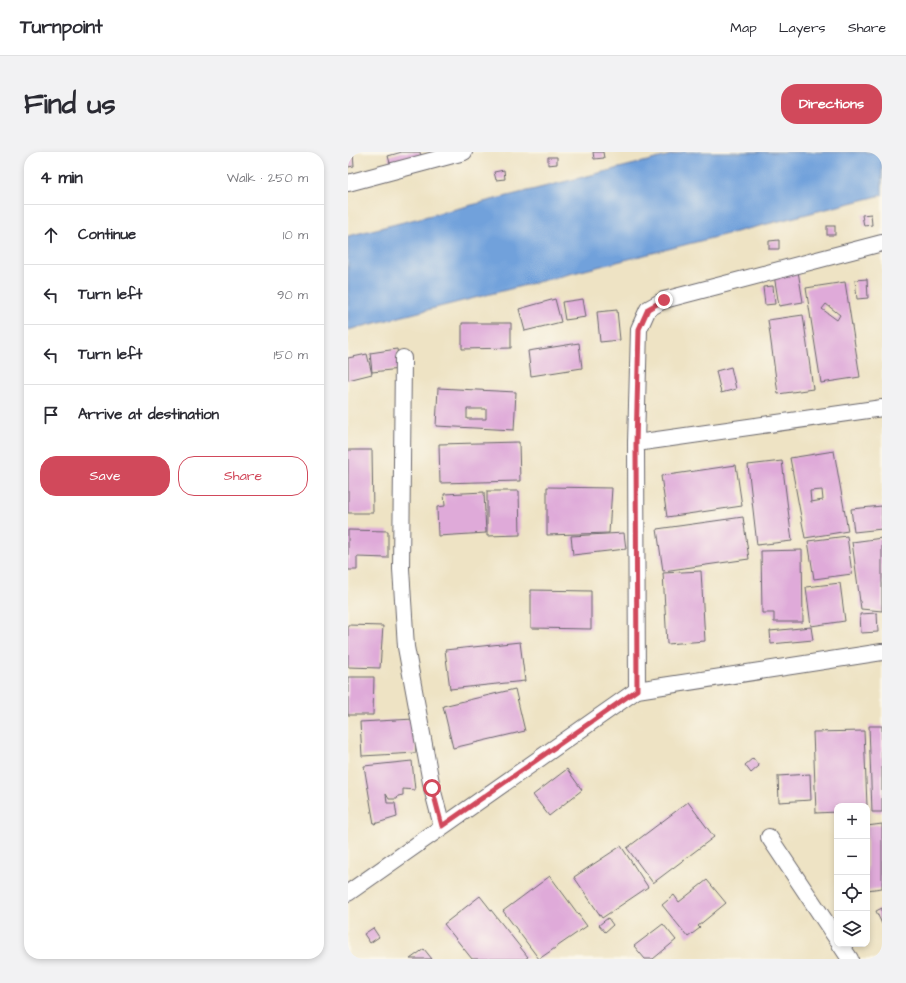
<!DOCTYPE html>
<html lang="en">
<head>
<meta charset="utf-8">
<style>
  :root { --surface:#fff; --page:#f2f2f3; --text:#2b2b33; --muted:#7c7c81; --line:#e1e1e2; --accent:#d1495b }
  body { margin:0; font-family:"Architects Daughter",sans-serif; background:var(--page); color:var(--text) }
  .controls { position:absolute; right:12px; bottom:12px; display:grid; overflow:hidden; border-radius:8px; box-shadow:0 2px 6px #0003 }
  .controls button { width:36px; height:36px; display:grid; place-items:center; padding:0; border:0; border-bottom:1px solid var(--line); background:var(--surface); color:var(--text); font:20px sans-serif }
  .stop { position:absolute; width:12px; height:12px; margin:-9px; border:3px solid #d1495b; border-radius:50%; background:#fff }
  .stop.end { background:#d1495b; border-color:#fff; box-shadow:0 1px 4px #0008 }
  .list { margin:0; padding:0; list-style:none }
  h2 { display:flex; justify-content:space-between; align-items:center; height:52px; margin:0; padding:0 16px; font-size:17px }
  h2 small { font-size:13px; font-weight:400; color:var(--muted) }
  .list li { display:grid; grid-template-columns:26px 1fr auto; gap:12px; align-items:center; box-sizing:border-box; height:60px; padding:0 16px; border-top:1px solid var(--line) }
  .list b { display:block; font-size:15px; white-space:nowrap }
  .list em { font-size:13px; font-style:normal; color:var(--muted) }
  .actions { display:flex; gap:8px; padding:12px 16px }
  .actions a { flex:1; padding:9px 0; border:1px solid var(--accent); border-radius:16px; text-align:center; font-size:14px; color:var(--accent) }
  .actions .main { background:var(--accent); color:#fff }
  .icon { flex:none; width:22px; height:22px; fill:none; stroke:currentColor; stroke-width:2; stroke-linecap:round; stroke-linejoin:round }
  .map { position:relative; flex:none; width:534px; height:807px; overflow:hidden; border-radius:16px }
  header { display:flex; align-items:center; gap:24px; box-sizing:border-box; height:56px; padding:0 20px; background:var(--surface); border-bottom:1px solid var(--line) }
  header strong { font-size:19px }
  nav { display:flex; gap:22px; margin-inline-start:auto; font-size:14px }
  .intro { display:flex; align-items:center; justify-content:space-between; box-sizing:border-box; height:96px; padding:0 24px }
  h1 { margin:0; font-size:28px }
  .button { padding:10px 18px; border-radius:16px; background:var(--accent); color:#fff; font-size:14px; font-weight:700 }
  main { display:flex; gap:24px; padding:0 24px }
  aside { flex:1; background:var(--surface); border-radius:16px; box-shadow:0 2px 6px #0003 }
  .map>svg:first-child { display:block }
  .water { fill:#71a1db; stroke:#4a628b }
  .building { fill:#dfaad9; fill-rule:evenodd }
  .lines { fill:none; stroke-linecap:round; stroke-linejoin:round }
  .minor-casing { stroke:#69666b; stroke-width:18 }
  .minor { stroke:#fff; stroke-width:16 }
  .route { stroke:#d1495b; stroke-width:5 }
</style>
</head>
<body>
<header>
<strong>Turnpoint</strong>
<nav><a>Map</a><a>Layers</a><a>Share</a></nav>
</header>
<div class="intro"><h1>Find us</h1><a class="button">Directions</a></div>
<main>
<aside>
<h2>4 min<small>Walk · 250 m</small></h2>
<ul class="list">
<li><svg class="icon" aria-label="ahead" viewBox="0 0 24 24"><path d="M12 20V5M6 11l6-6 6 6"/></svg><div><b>Continue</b></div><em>10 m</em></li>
<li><svg class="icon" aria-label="left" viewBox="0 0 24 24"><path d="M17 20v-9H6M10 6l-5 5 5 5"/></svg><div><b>Turn left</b></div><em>90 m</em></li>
<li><svg class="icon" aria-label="left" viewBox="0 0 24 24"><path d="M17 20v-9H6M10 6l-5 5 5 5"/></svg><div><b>Turn left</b></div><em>150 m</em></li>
<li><svg class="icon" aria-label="arrive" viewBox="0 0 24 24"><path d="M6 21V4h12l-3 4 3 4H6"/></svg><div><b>Arrive at destination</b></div></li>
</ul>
<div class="actions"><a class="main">Save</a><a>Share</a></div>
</aside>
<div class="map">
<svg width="534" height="807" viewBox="0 0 534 807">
  <rect width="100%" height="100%" fill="#fbf7ec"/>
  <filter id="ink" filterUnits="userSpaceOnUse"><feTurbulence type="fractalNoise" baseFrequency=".025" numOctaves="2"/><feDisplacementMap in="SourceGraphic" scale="8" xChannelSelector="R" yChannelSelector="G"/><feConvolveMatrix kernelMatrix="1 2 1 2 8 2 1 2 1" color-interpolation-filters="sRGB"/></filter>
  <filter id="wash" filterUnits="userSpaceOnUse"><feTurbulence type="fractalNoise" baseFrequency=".012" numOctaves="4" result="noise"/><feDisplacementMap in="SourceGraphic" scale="16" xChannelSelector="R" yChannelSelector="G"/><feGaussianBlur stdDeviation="0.9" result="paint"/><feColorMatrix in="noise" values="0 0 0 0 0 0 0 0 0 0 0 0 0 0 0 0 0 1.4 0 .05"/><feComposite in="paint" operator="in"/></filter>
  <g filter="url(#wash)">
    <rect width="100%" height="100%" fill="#eee3c4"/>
    <path class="water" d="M335,0h199v43l-534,135v-94z"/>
    <g id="blocks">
      <g class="building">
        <path d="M0,0h5l1,14 -6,1z"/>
        <path d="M54,0h18l2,10 -30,8 -4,-14z"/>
        <path d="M245,0h10l1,6 -10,1z"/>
        <path d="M200,5h9v7l-9,1z"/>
        <path d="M156,18l1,9 -9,1 -2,-8z"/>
        <path d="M523,62l1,11 -8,1 -2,-11z"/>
        <rect x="479" y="74" width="8" height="9"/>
        <path d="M431,88v9h-10v-8z"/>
        <path d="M450,119l5,31 -24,4 -5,-31z"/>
        <path d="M519,127l1,19 -11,1 -2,-19z"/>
        <path d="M497,130l15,95 -39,6 -15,-95zM478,152l14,11 -3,5 -15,-11z"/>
        <path d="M425,134l2,18 -10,1 -2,-18z"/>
        <path d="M207,147l6,23 -36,9 -6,-22z"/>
        <path d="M235,147l3,18 -21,3 -3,-18z"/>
        <path d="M269,158l3,30 -20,2 -3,-30z"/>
        <path d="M455,163l10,74 -35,5 -10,-74z"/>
        <path d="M114,171h49v25l-49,1z"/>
        <path d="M231,191l3,25 -51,8 -3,-25z"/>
        <path d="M49,197l3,20 -28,3 -2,-19z"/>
        <path d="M19,202l5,20 -24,6v-22z"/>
        <path d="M383,215l5,22 -15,4 -5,-22z"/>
        <path d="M90,236l78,4 -2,38 -78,-4zM119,257h19v10h-19z"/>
        <path d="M171,290l1,39 -80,2 -1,-39z"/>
        <path d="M0,298h24l1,63h-25z"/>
        <path d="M486,299l14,80 -43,7 -15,-80zM474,338l1,10 -12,2 -1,-11z"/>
        <path d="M434,309l10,80 -35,4 -9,-80z"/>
        <path d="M388,313l6,41 -75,11 -6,-41z"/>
        <path d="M199,335l65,1 -3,45 -62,2z"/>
        <path d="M139,339h32l1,44 -33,1z"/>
        <path d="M136,340l2,41 -48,3 -1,-29 8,-1 -1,-12z"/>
        <path d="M534,354v23l-28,3 -3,-23z"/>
        <path d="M395,365l6,42 -86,12 -6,-42z"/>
        <path d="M0,378l40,1v27l-31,-1v13h-9z"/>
        <path d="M276,381l2,16 -53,6 -2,-19z"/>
        <path d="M499,384l5,38 -38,5 -6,-38z"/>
        <path d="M534,386v73l-21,-2 -9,-67z"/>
        <path d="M454,398l1,72h-29v-9h-12l-1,-62z"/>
        <path d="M353,419l4,70 -38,3 -4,-71z"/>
        <path d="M492,431l5,38 -34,5 -5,-39z"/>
        <path d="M183,438l60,1v38l-60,-1z"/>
        <path d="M529,461l1,19 -17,1 -1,-19z"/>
        <path d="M0,473l35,1 -3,42 -32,-1z"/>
        <path d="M463,475l2,13 -42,4 -1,-13z"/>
        <path d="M172,490l5,39 -75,8 -5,-39z"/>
        <path d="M0,525h26l-1,38h-25z"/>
        <path d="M167,537l10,42 -72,17 -10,-42z"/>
        <path d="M66,567l2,34 -54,3 -2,-34z"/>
        <path d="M521,574h13v86h-10z"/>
        <path d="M516,579l3,75h-30v6l-21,1 -3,-81z"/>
        <path d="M405,606l6,8 -8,7 -6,-8z"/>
        <path d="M64,609l3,29 -12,-1v6l-5,1 -1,3h-8l-3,-5 1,9h8l2,14 -23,7 -10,-58z"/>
        <path d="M219,617l15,21 -33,26 -16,-21z"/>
        <path d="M462,622l1,26 -32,2 -1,-26z"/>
        <path d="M340,650l26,35 -61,46 -26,-35z"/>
        <path d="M534,672v64l-15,2v-64z"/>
        <path d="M273,694l27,41 -46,31 -28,-41z"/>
        <path d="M202,724l37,50 -48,33 -36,-48z"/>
        <path d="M359,728l19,23 -28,23 2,2 -12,9 -26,-32 12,-10 5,7z"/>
        <path d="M132,744l48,61 -3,2h-53l-28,-35z"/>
        <path d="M534,756v16l-6,-13z"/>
        <path d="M260,766l5,7 -8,7 -6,-7z"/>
        <path d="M315,772l13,16 -23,19h-8l-11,-13z"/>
        <path d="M25,776l6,9 -9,6 -6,-9z"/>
        <path d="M76,797l8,10h-22z"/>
      </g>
    </g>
  </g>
  <g filter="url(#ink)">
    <use href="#blocks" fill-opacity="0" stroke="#69666b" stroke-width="1"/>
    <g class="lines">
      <g class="minor-casing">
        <g id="minor">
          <path d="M0,31l116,-31"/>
          <path d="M55,206l-2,211 5,78 26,141 10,38"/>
          <path d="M288,291l3,-114 9,-20 16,-9 218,-57"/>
          <path d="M289,538l-1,-247 246,-35"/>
          <path d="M421,685l68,102"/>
          <path d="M0,741l289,-203 245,-38"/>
          <path d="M492,792l10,15"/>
        </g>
      </g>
      <use href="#minor" class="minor"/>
    </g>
  </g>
  <g class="lines" filter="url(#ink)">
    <path class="route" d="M84,636l10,38 195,-136 -1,-246 3,-115 9,-20 16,-9"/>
  </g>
</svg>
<div class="controls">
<button>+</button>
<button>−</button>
<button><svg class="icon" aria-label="locate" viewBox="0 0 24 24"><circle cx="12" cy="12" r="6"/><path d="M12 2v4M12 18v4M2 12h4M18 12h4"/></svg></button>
<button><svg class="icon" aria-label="layers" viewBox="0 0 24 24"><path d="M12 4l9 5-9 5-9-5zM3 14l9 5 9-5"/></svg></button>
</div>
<div class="stop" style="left:84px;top:636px"></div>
<div class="stop end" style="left:316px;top:148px"></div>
</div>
</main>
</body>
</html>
